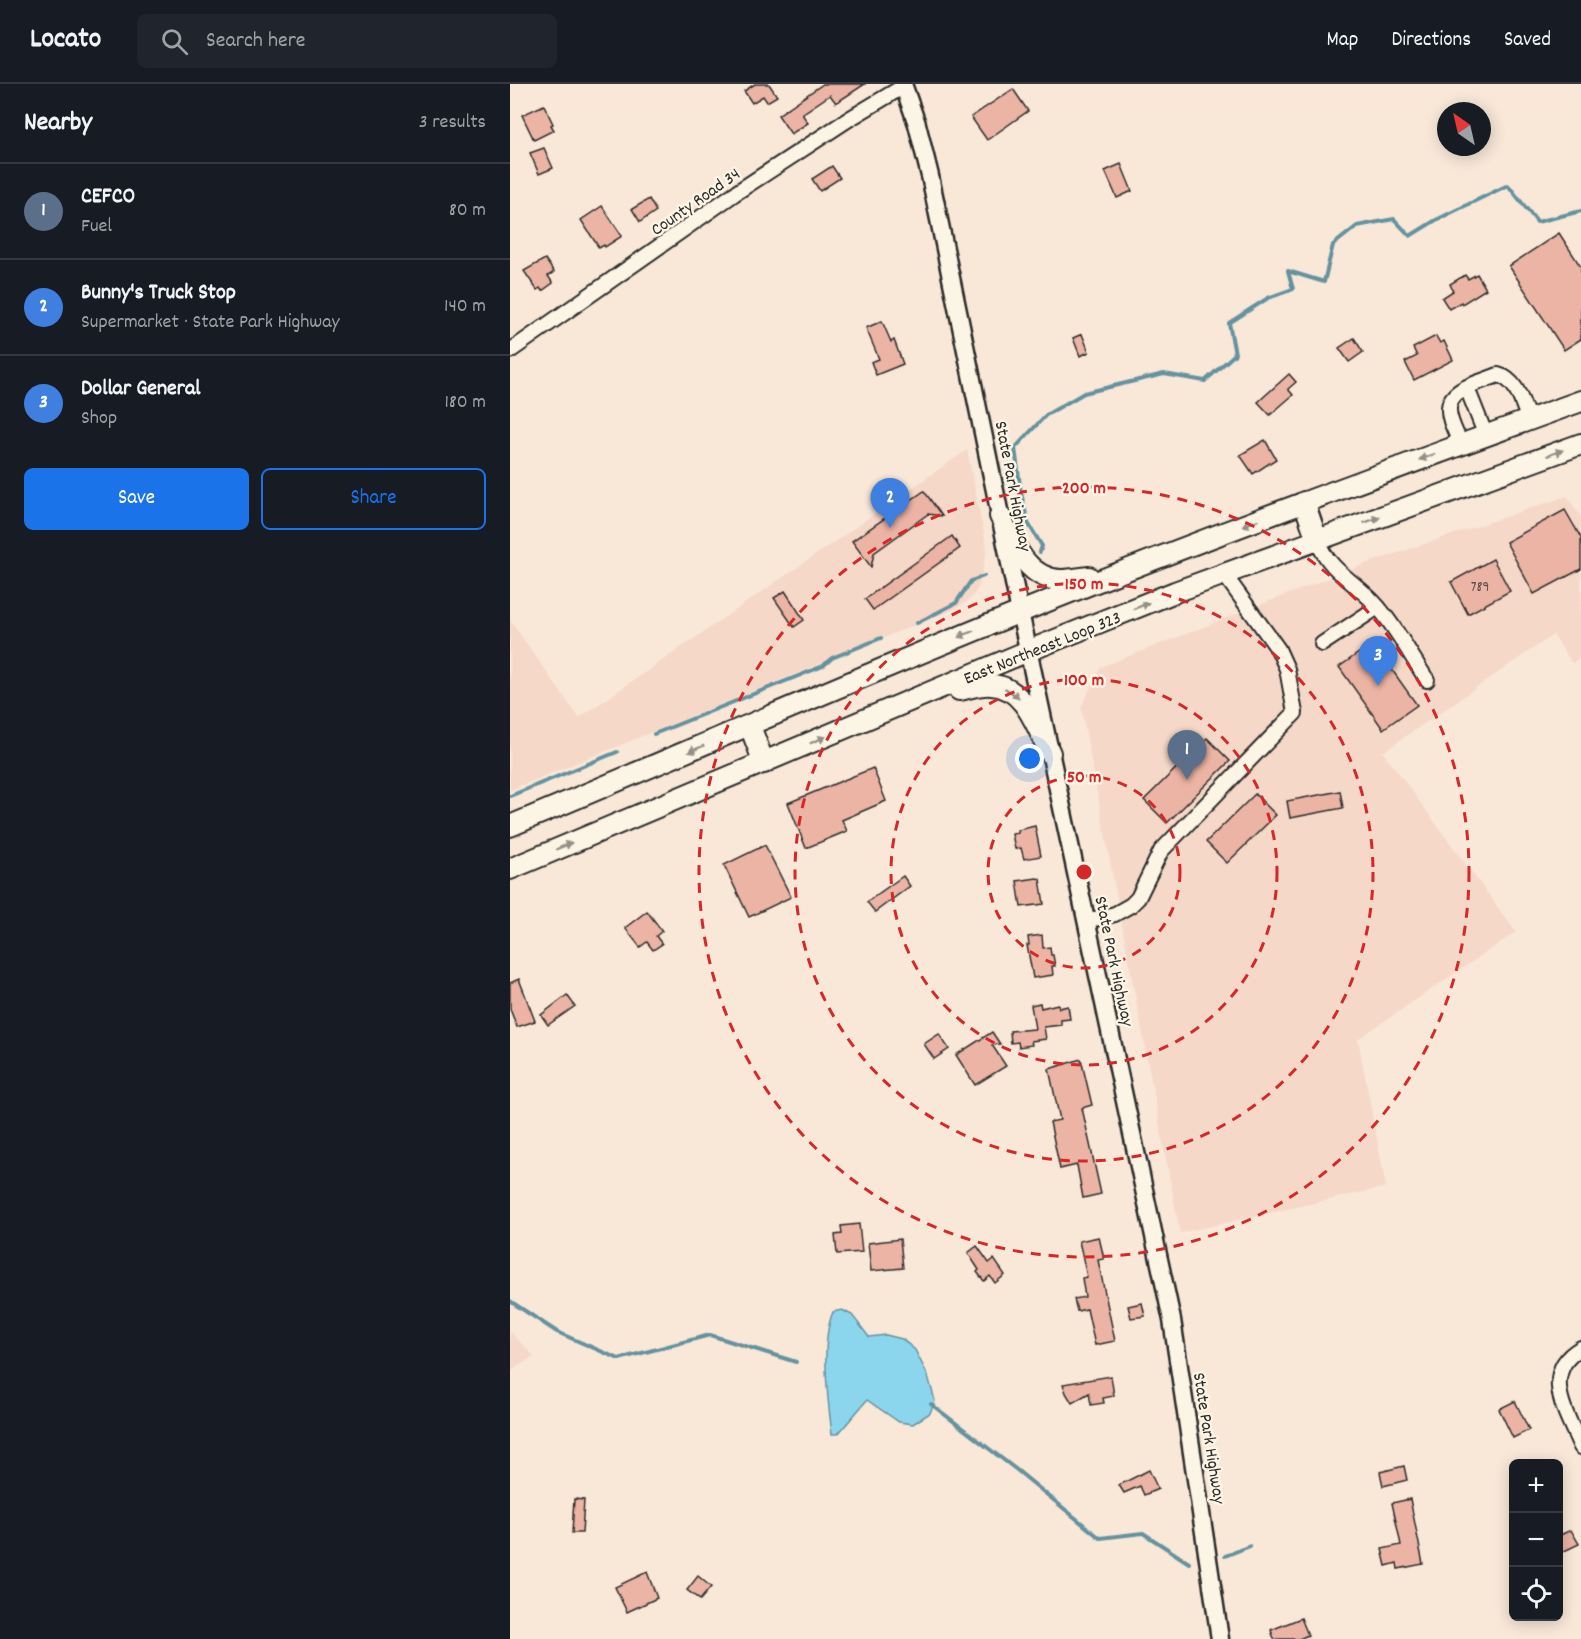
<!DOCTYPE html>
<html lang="en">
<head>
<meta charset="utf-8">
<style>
  :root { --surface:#171b24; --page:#20242c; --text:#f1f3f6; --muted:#9ea1a6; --line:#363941; --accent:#1a73e8 }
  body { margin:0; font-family:Dekko,sans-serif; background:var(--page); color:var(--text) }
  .controls { position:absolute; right:18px; bottom:18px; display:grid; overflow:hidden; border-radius:9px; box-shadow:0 3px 15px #0003 }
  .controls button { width:54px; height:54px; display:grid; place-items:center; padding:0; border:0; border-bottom:2px solid var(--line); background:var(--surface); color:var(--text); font:30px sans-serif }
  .compass { position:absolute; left:927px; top:18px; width:54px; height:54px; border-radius:50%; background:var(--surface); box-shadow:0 3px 15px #0003; rotate:326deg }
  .you { position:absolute; left:520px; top:675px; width:21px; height:21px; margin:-15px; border:4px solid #fff; border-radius:50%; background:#1a73e8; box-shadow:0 0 0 9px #1a73e833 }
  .badge { display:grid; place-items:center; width:39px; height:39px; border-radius:50%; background:var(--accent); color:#fff; font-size:20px; font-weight:700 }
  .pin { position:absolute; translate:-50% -50px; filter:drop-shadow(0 2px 3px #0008) }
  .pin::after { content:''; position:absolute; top:32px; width:21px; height:18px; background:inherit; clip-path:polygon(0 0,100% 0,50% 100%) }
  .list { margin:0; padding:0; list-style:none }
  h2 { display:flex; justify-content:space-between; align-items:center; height:78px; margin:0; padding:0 24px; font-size:26px }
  h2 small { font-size:20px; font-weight:400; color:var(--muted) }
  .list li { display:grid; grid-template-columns:39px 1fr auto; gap:18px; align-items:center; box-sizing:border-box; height:96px; padding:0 24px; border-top:2px solid var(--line) }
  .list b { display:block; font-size:22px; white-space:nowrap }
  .list p { margin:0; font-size:20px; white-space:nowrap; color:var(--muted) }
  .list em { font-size:20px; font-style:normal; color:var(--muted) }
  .actions { display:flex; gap:12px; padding:18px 24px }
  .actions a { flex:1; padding:14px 0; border:2px solid var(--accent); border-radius:9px; text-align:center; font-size:21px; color:var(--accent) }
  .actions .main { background:var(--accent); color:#fff }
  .icon { flex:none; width:33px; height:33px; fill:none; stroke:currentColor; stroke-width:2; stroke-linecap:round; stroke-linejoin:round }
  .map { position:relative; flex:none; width:1071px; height:1555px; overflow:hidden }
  header { display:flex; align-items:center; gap:36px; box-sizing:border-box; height:84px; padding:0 30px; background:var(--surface); border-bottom:2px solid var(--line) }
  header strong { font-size:28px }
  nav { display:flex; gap:33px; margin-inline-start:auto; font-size:21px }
  .search { width:420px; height:54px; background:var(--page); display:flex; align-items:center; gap:15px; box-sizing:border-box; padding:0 21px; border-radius:9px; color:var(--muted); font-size:22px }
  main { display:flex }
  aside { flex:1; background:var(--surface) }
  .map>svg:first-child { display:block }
  .built { fill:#f5d8c8 }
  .water { fill:#8cd6ed; stroke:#65929f; stroke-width:1.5 }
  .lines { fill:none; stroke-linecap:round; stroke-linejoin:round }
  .stream { stroke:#65929f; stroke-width:4 }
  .building { fill:#ecb4a4; stroke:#2b2b2b; stroke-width:1.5 }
  .minor-casing { stroke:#2b2b2b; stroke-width:18 }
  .major-casing { stroke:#2b2b2b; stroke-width:21 }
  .highway-casing { stroke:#2b2b2b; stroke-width:24 }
  .minor { stroke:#fcf5e5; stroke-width:14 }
  .major { stroke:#fcf5e5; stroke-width:16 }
  .highway { stroke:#fcf5e5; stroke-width:20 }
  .oneway { fill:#949088 }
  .ring { fill:none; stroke:#d62828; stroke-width:3; stroke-dasharray:10 8 }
  .labels { text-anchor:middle; stroke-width:5; stroke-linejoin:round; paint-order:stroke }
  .number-label { font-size:15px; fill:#5b4d49 }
  .street-label { font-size:18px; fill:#2b2b2b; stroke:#fcf5e5 }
  .centre { fill:#d62828; stroke:#fcf5e5; stroke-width:3 }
  .ring-label { font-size:18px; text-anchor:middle; font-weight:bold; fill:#d62828; stroke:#fcf5e5; stroke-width:5; stroke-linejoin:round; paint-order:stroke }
</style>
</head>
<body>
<header>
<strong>Locato</strong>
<div class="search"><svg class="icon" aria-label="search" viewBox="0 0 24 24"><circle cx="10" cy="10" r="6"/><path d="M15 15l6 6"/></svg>Search here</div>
<nav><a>Map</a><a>Directions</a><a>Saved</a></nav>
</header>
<main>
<aside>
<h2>Nearby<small>3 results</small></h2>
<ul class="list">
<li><span class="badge" style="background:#5c6f8a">1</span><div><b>CEFCO</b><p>Fuel</p></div><em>80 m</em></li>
<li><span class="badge" style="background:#3f7fe0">2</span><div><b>Bunny's Truck Stop</b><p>Supermarket · State Park Highway</p></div><em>140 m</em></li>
<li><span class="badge" style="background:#3f7fe0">3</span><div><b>Dollar General</b><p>Shop</p></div><em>180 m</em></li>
</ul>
<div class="actions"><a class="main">Save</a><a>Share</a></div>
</aside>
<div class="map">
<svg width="1071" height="1555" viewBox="0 0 1071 1555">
  <rect width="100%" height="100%" fill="#f9e8d8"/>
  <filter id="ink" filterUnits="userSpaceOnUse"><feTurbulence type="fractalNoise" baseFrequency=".0167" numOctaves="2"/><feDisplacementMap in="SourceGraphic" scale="12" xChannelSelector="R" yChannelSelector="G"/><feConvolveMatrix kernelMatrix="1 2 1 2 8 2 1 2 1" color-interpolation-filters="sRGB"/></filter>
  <g filter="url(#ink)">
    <g class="built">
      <path d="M457,366l20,99 -8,38 -8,11 -14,10 -447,182v-170l69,98z"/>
      <path d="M1057,412l14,21v140l-9,6 -19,-28 -170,117 133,180 -158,107 28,148 -206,46 -99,-526 20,-40 264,-103z"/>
      <path d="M0,1248l24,24 -24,16z"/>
    </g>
    <path class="water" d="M332,1226l10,5 17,22 17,-2 16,4 13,11 13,26 7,25 -5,12 -17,11 -14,-2 -32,-22 -29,34h-6c-4,-33 -12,-92 1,-122z"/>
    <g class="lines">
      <g class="stream">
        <path d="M530,468l2,-6 -14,-23 -7,-30 -6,-45 31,-33 38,-22 80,-19 41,7 30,-27 -6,-31 39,-25 25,-9 -5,-18 36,11 9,-37 24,-19 37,-7 16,17 26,-16 72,-35 29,37 44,-11"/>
        <path d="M407,539l39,-20 15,-22 13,-5"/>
        <path d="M144,650l169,-68 9,-8 49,-20"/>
        <path d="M0,712l107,-44"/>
        <path d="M0,1217l47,31 62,27 91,-24 86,27"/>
        <path d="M421,1320l87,67 82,67 43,-5 46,30"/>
        <path d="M715,1472l25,-10"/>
      </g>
    </g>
    <g class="building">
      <path d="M245,0h14l8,12 -10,6 -4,-6 -11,7 -8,-12z"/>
      <path d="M313,0h42l-29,19 -6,-8 -28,19 6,9 -17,11 -13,-19z"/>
      <path d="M503,5l15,22 -41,29 -16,-23z"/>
      <path d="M34,21l9,19 -2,1 3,5 -20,10 -12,-25z"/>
      <path d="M34,64l9,20 -14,6 -9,-21z"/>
      <path d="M611,80l11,27 -15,7 -12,-27z"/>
      <path d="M322,82l8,12 -20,13 -8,-12z"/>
      <path d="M139,115l7,12 -16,11 -8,-13z"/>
      <path d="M92,122l20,30 -17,11 -1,-2 -5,3 -18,-28z"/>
      <path d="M1049,149l22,34v72l-17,11 -55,-84z"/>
      <path d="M35,175l9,13 -6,4 5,7 -11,8 -2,-3 -3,2 -13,-19z"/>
      <path d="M967,190l9,15 -24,15 -1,-2 -12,7 -7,-11 11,-7 -3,-7 15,-9 3,4z"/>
      <path d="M372,237l9,21 3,-2 9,24 -27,11 -5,-13 8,-3 -13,-31z"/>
      <path d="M572,250l7,18 -9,4 -7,-18z"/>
      <path d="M926,252l4,7 4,-2 9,19 -39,20 -9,-18 12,-6 -4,-8z"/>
      <path d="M844,254l9,14 -14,10 -10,-14z"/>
      <path d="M779,290l7,8 -8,7 5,6 -23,20 -12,-13z"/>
      <path d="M755,356l11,19 -23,15 -13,-19z"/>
      <path d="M414,407l18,25 -14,-2 -54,39 -3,14 -19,-26z"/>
      <path d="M1055,426l16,28v31l-47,25 -28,-52z"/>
      <path d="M442,452l8,12 -87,62 -8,-11z"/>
      <path d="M983,475l17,32 -42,23 -17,-32z"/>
      <path d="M275,507l19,29 -10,7 -20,-29z"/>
      <path d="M863,559l44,62 -34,24 -44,-62z"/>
      <path d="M697,654l23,23 -63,62 -23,-23z"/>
      <path d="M363,684l13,33 -44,19 5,11 -41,17 -18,-45z"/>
      <path d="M830,707l3,17 -53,10 -3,-17z"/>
      <path d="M745,710l21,21 -49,48 -21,-21z"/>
      <path d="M525,742l6,30 -17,3 -3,-11 -6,1 -3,-15 6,-1v-3z"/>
      <path d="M255,761l26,52 -42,20 -25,-52z"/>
      <path d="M393,792l7,10 -35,26 -8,-10z"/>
      <path d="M527,794l3,1 4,25 -23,3 -4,-26z"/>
      <path d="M137,827l15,20 -6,5 6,8 -9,6 -6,-8 -7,5 -15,-19z"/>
      <path d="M532,851l1,13 7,-1 1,8h2l2,11h-3l1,9 -20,3 -6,-33h2l-1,-8z"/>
      <path d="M9,895l16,42 -18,6 -7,-18v-26z"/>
      <path d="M57,911l8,11 -27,19 -7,-10z"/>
      <path d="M530,919l1,5 17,-4 1,4 9,-2 2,13 -9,1v5l-17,2 2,12 -15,2 1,4 -13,2 -1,-5 -7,1 -1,-12 25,-2 -4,-24z"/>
      <path d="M482,948l8,12 -8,1 14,21 -31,19 -19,-30z"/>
      <path d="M429,950l10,15 -15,10 -10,-15z"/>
      <path d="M571,975l11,46 -10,3 19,86 -18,4 -6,-33 -17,4 -10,-47 10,-2 -11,-51z"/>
      <path d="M349,1140l3,28 -25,2 -2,-19 7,-1 -1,-8z"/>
      <path d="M589,1153l5,22 -6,1 17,81 -20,4 -8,-36 -10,2 -3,-12 11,-2 -3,-19 5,-1 -8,-36z"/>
      <path d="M390,1155l3,29 -32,3 -3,-28z"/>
      <path d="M467,1162l12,17 5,-4 11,16 -10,8 -5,-7 -6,5 -7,-9 2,-2 -11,-17z"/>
      <path d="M632,1219l3,13 -14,2 -3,-12z"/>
      <path d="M601,1292l3,20 -11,2 1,5 -13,2 -2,-12 -17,10 -6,-10 -3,-9z"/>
      <path d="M1005,1317l14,29 -16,8 -14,-29z"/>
      <path d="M894,1382l3,14 -24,6 -3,-14z"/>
      <path d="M639,1386l9,19 -14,6 -4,-9 -16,7 -5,-8z"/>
      <path d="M64,1415l10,1 -2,33h-10z"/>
      <path d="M900,1415l13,65 -25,5 -1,-6 -11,3 -4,-17 19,-4 -9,-42z"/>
      <path d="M1061,1446l8,14 -21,10v-18z"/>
      <path d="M137,1488l10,26 -30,14 -12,-25z"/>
      <path d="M188,1492l13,11 -11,13 -13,-10z"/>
      <path d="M791,1534l7,17 -9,4h-25l-3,-9z"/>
    </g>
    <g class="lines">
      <g class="minor-casing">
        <g id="minor">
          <path d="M0,267l224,-157 115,-75 55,-33"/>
          <path d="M957,304l19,48"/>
          <path d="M951,361c-4,-11 -13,-25 -12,-37 1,-21 34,-26 49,-33 20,5 24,29 31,45"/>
          <path d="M807,456c13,33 40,42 61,67 19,22 33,49 49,73"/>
          <path d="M812,560l56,-37"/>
          <path d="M576,837l29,-7 16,-9 7,-7 23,-47 134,-138 -8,-44 -9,-20 -54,-75"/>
          <path d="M1071,1264c-42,24 -14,66 0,99"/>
        </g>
      </g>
      <g class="major-casing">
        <path id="major" d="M393,0l14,40 13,52 90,436 152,708 48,319"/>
      </g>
      <g class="highway-casing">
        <g id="highway">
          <path d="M794,418l13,38"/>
          <path d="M490,432c13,26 26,63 61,64 9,0 19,-2 28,-3"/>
          <path d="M449,606c10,-2 22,-6 32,-5 34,1 46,43 59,68"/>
          <path d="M240,642l14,37"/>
          <path d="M0,742c171,-71 341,-146 513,-215 184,-74 371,-142 558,-210"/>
          <path d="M0,785l518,-218 147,-59 406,-148"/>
        </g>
      </g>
      <use href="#minor" class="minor"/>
      <use href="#major" class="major"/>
      <use href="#highway" class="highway"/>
    </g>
    <defs><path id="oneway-solid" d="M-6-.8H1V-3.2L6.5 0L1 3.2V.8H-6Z" transform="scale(1.5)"/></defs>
    <g class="oneway">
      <use href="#oneway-solid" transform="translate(1045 369) rotate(-20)"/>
      <use href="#oneway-solid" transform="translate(917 373) rotate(160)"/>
      <use href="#oneway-solid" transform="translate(862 436) rotate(-20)"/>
      <use href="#oneway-solid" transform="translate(740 439) rotate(159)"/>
      <use href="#oneway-solid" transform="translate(631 522) rotate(-22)"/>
      <use href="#oneway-solid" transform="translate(456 550) rotate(157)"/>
      <use href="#oneway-solid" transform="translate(502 609) rotate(34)"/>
      <use href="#oneway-solid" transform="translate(308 656) rotate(-23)"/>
      <use href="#oneway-solid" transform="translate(186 665) rotate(157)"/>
      <use href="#oneway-solid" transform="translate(54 762) rotate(-23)"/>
    </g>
  </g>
  <g class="ring">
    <circle cx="574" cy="788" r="96"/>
    <circle cx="574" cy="788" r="193"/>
    <circle cx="574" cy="788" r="289"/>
    <circle cx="574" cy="788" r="385"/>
  </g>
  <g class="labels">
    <g class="number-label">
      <text x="970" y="507">789</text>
    </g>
    <g class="street-label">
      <text transform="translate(185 117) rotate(-35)" y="6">County Road 34</text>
      <text transform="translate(504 402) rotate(79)" y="6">State Park Highway</text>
      <text transform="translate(532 563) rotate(-22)" y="6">East Northeast Loop 323</text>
      <text transform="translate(605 877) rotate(78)" y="6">State Park Highway</text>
      <text transform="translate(700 1354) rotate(81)" y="6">State Park Highway</text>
    </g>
  </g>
  <circle cx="574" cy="788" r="9" class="centre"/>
  <g class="ring-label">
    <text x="574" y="409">200 m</text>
    <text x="574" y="505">150 m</text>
    <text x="574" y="601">100 m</text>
    <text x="574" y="698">50 m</text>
  </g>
</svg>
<div class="controls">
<button>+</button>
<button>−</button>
<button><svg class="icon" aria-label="locate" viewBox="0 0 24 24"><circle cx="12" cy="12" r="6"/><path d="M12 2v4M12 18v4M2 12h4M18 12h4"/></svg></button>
</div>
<svg class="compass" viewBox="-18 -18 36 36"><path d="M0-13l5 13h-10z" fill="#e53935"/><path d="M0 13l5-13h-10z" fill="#9ea1a6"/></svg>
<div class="you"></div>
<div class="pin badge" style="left:677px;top:696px;background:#5c6f8a">1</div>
<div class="pin badge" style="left:380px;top:444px;background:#3f7fe0">2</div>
<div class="pin badge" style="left:868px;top:602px;background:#3f7fe0">3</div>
</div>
</main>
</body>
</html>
